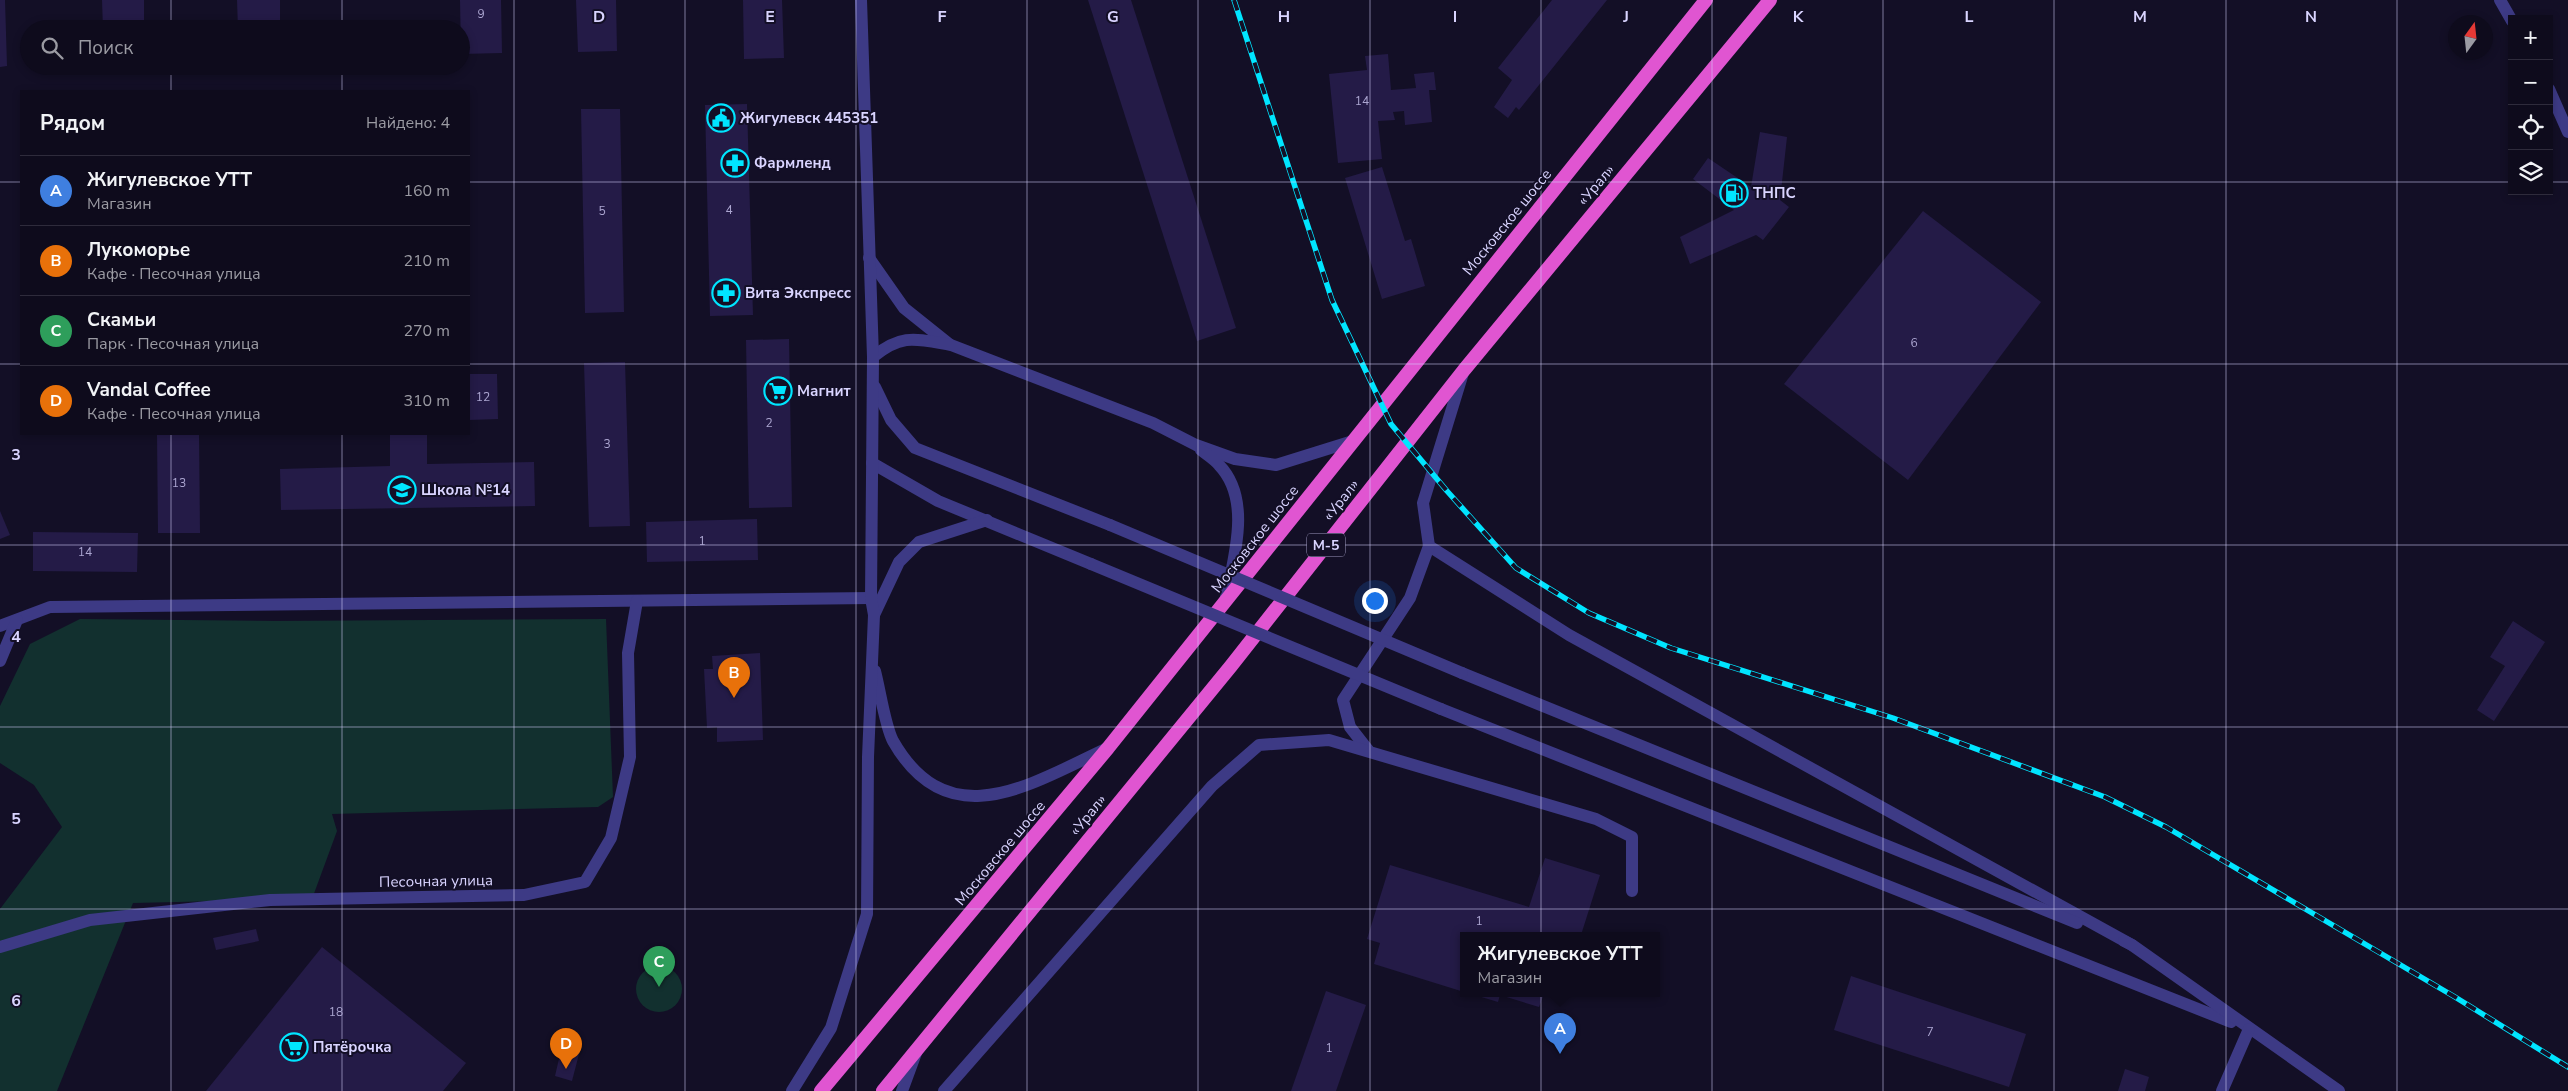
<!DOCTYPE html>
<html lang="ru">
<head>
<meta charset="utf-8">
<style>
  :root { --surface:#0e0b1c; --page:#171425; --text:#f1f3f6; --muted:#9b9ba3; --line:#2e2b3b; --accent:#00e5ff }
  body { margin:0; font-family:"Nunito Sans",sans-serif; background:var(--page); color:var(--text) }
  .controls { position:absolute; right:15px; top:15px; display:grid; overflow:hidden; border-radius:0px; box-shadow:0 2px 8px #0003 }
  .controls button { width:45px; height:45px; display:grid; place-items:center; padding:0; border:0; border-bottom:1px solid var(--line); background:var(--surface); color:var(--text); font:25px sans-serif }
  .compass { position:absolute; left:2448px; top:15px; width:45px; height:45px; border-radius:50%; background:var(--surface); box-shadow:0 2px 8px #0003; rotate:15deg }
  .you { position:absolute; left:1374px; top:600px; width:18px; height:18px; margin:-12px; border:4px solid #fff; border-radius:50%; background:#1a73e8; box-shadow:0 0 0 8px #1a73e833 }
  .badge { display:grid; place-items:center; width:32px; height:32px; border-radius:50%; background:var(--accent); color:#fff; font-size:16px; font-weight:700 }
  .pin { position:absolute; translate:-50% -41px; filter:drop-shadow(0 1px 2px #0008) }
  .pin::after { content:''; position:absolute; top:26px; width:18px; height:15px; background:inherit; clip-path:polygon(0 0,100% 0,50% 100%) }
  .popup { position:absolute; left:1460px; top:932px; width:200px; height:65px; box-sizing:border-box; display:grid; place-content:center; border-radius:0px; background:var(--surface); filter:drop-shadow(0 1px 4px #0005); font-size:16px; white-space:nowrap; color:var(--muted) }
  .popup b { font-size:19px; color:var(--text) }
  .popup::after { content:''; position:absolute; left:50%; top:100%; margin-left:-10px; border:10px solid transparent; border-top-color:var(--surface) }
  .list { margin:0; padding:0; list-style:none }
  h2 { display:flex; justify-content:space-between; align-items:center; height:65px; margin:0; padding:0 20px; font-size:21px }
  h2 small { font-size:16px; font-weight:400; color:var(--muted) }
  .list li { display:grid; grid-template-columns:32px 1fr auto; gap:15px; align-items:center; box-sizing:border-box; height:70px; padding:0 20px; border-top:1px solid var(--line) }
  .list b { display:block; font-size:19px; white-space:nowrap }
  .list p { margin:0; font-size:16px; white-space:nowrap; color:var(--muted) }
  .list em { font-size:16px; font-style:normal; color:var(--muted) }
  .icon { flex:none; width:28px; height:28px; fill:none; stroke:currentColor; stroke-width:2; stroke-linecap:round; stroke-linejoin:round }
  .map { position:relative; flex:none; width:2568px; height:1091px; overflow:hidden }
  .search { position:absolute; background:var(--surface); box-shadow:0 2px 8px #0003; left:20px; top:20px; width:450px; height:55px; display:flex; align-items:center; gap:12px; box-sizing:border-box; padding:0 18px; border-radius:28px; color:var(--muted); font-size:19px }
  .panel { position:absolute; background:var(--surface); box-shadow:0 2px 8px #0003; left:20px; top:90px; width:450px; height:345px; border-radius:0px }
  .map>svg:first-child { display:block }
  .green { fill:#12302f }
  .building { fill:#241b47 }
  .lines { fill:none; stroke-linecap:round; stroke-linejoin:round }
  .minor { stroke:#3d3a85; stroke-width:12 }
  .trunk { stroke:#e055d1; stroke-width:14 }
  .rail-casing { stroke:#00e5ff; stroke-width:5.5 }
  .rail { stroke:#130f26; stroke-width:4; stroke-dasharray:11; stroke-linecap:butt }
  .minor-bridge { stroke:#3d3a85; stroke-width:12 }
  .grid { fill:none; stroke:#d9d4ff; stroke-width:1; stroke-opacity:0.55 }
  .labels { text-anchor:middle; stroke-width:4; stroke-linejoin:round; paint-order:stroke }
  .number-label { font-size:12px; fill:#aca6d1 }
  .shield { fill:#130f26; stroke:#9e99be; stroke-width:1 }
  .shield-label { font-size:14px; font-weight:bold; fill:#d9d4ff }
  .poi-label { font-size:15px; font-weight:bold; fill:#d9d4ff; stroke:#130f26; text-anchor:start }
  .street-label { font-size:15px; fill:#d9d4ff; stroke:#130f26 }
  .grid-label { font-size:16px; text-anchor:middle; font-weight:bold; fill:#d9d4ff; stroke:#130f26; stroke-width:4; stroke-linejoin:round; paint-order:stroke }
</style>
</head>
<body>
<div class="map">
<svg width="2568" height="1091" viewBox="0 0 2568 1091">
  <rect width="100%" height="100%" fill="#130f26"/>
  <g class="green">
    <path d="M80,619l196,2 330,-2 7,178 -15,10 -266,7 5,17 -25,68 -179,4 -76,188h-57v-182l62,-82 -28,-42 -34,-22v-57l30,-62z"/>
    <circle cx="659" cy="989" r="23"/>
  </g>
  <g class="building">
    <path d="M0,0h5l2,66 -7,1z"/>
    <path d="M102,0h42v29h-41z"/>
    <path d="M237,0h43v29h-42z"/>
    <path d="M460,0h41l1,53 -41,1z"/>
    <path d="M576,0h40l1,51 -39,1z"/>
    <path d="M743,0h39l2,58 -40,1z"/>
    <path d="M1088,0h43l105,328 -39,13z"/>
    <path d="M1552,0h55l-88,110 -3,-3 -8,11 -14,-11 18,-27 -14,-12z"/>
    <path d="M1388,54l3,36 25,-2 -2,-14 20,-2 2,18h-7l3,32 -27,3 -1,-14 -11,1 2,8 -17,1 4,38 -44,4 -9,-89 38,-4 -2,-14z"/>
    <path d="M747,104l6,211 -43,1 -5,-211z"/>
    <path d="M581,109h39l4,203 -39,1z"/>
    <path d="M1760,132l27,5 -7,63 9,7 -26,33 -7,-5 -66,29 -10,-27 54,-27 -41,-31 15,-21 43,29z"/>
    <path d="M1382,167l23,74 6,-2 14,47 -43,13 -37,-121z"/>
    <path d="M1923,211l118,91 -133,178 -124,-96z"/>
    <path d="M789,339l3,168 -43,1 -3,-168z"/>
    <path d="M625,362l5,164 -41,1 -5,-164z"/>
    <path d="M469,374h28l1,45 -29,1z"/>
    <path d="M157,434h42l1,99h-42z"/>
    <path d="M390,434h37v30l107,-2 1,44 -254,4 -1,-41 110,-3z"/>
    <path d="M0,511l10,24 -10,4z"/>
    <path d="M757,519l1,41 -111,2 -1,-40z"/>
    <path d="M33,532l105,1 -1,39 -104,-1z"/>
    <path d="M2513,621l32,21 -51,79 -17,-11 28,-44 -15,-9z"/>
    <path d="M760,653l3,87 -46,2v-15l-10,1 -3,-59h9l-1,-13z"/>
    <path d="M1545,858l55,17 -19,60h-117v57l-90,-28 6,-21 -13,-4 23,-74 139,42z"/>
    <path d="M256,929l3,12 -43,9 -3,-12z"/>
    <path d="M322,947l144,116 -23,28h-237z"/>
    <path d="M1851,976l175,58 -17,53 -175,-57z"/>
    <path d="M1326,991l40,14 -30,86h-45z"/>
    <path d="M1468,993h95l-2,6 -17,-5 -5,13 -39,-12 -2,7z"/>
    <path d="M561,1050l18,4 -7,27 -17,-5z"/>
    <path d="M2125,1069l24,8 -4,14h-27z"/>
  </g>
  <g class="lines">
    <g class="minor">
      <path d="M2500,0l12,21"/>
      <path d="M2549,89l19,43"/>
      <path d="M869,258l35,50 45,36"/>
      <path d="M873,357c29,-24 43,-18 78,-12l202,78 43,22 39,14 41,6 77,-24"/>
      <path d="M1463,373l-40,130 6,43 140,89 563,310"/>
      <path d="M875,387l16,33 24,28 195,77"/>
      <path d="M1201,450c6,5 13,9 18,15 34,35 14,95 6,137"/>
      <path d="M872,463l66,38 153,63"/>
      <path d="M874,615l25,-53 20,-20 68,-22"/>
      <path d="M0,626l50,-19 821,-9"/>
      <path d="M0,661l17,-41"/>
      <path d="M875,671c5,19 10,55 18,70 56,98 139,42 215,7"/>
      <path d="M1462,673l615,250"/>
      <path d="M1441,709l790,313"/>
      <path d="M1368,750l-18,-23 -7,-27 67,-102 19,-52"/>
      <path d="M2124,941l8,4 207,146"/>
      <path d="M0,947l90,-27 180,-20 254,-5 61,-13 26,-44 19,-81 -2,-104 9,-52"/>
      <path d="M792,1091l39,-63 36,-114 1,-157 6,-142 -3,-17 2,-241 -12,-357"/>
      <path d="M902,1091l14,-38"/>
      <path d="M944,1091l268,-305 47,-41 70,-5 267,79 36,18v54"/>
      <path d="M2222,1091l27,-62"/>
    </g>
    <g class="trunk">
      <path d="M821,1091l287,-343 598,-748"/>
      <path d="M883,1091l348,-425 233,-296 306,-370"/>
    </g>
    <g class="rail-casing">
      <path id="rail" d="M1234,0l98,300 59,124 56,67 69,77 73,45 82,35 222,70 212,79 61,30 289,170 113,70"/>
    </g>
    <use href="#rail" class="rail"/>
    <g class="minor-bridge">
      <path d="M1110,525l352,148"/>
      <path d="M1091,564l350,145"/>
    </g>
  </g>
  <path class="grid" d="M171,0v29M342,0v29M514,0v1091M685,0v1091M856,0v1091M1027,0v1091M1198,0v1091M1370,0v1091M1541,0v1091M1712,0v1091M1883,0v1091M2054,0v1091M2226,0v1091M2397,0v1091M171,66v25M342,66v25M0,182h21M469,182h2043M2549,182h19M0,364h21M469,364h2099M171,434v657M342,434v657M0,545h2568M0,727h2568M0,909h2568"/>
  <defs>
    <g id="civic-ring" transform="scale(1.4375)"><circle r="9.5" fill="#130f26" stroke="#00e5ff" stroke-width="1.5"/><path d="M-.6-6.5H3V-4.5H.6V-3L4-1V1h2V6H-6V1h2V-1L-.6-3ZM-1.2 2.5V6h2.4V2.5Z" fill="#00e5ff"/></g>
    <g id="pharmacy-ring" transform="scale(1.4375)"><circle r="9.5" fill="#130f26" stroke="#00e5ff" stroke-width="1.5"/><path d="M-2-6h4v4h4v4h-4v4h-4v-4h-4v-4h4Z" fill="#00e5ff"/></g>
    <g id="fuel-ring" transform="scale(1.4375)"><circle r="9.5" fill="#130f26" stroke="#00e5ff" stroke-width="1.5"/><path d="M-5.5-6h7V0h2V4h1.3V-2.5L3-4.5l.8-.8L6-3V5H2.5V1h-1V6h-7ZM-4.2-4.7v3.2H.2V-4.7Z" fill="#00e5ff"/></g>
    <g id="supermarket-ring" transform="scale(1.4375)"><circle r="9.5" fill="#130f26" stroke="#00e5ff" stroke-width="1.5"/><path d="M-6-5.5h2.5l.6 2H6L4.5 2H-2.5L-4.4-4H-6ZM-1.5 3.2a1.3 1.3 0 1 0 .1 0ZM3 3.2a1.3 1.3 0 1 0 .1 0Z" fill="#00e5ff"/></g>
    <g id="school-ring" transform="scale(1.4375)"><circle r="9.5" fill="#130f26" stroke="#00e5ff" stroke-width="1.5"/><path d="M0-5L7-2L0 1L-7-2ZM-4 1L0 2.5L4 1V4Q0 6-4 4Z" fill="#00e5ff"/></g>
  </defs>
  <g fill-rule="evenodd">
    <use href="#civic-ring" x="721" y="118"/>
    <use href="#pharmacy-ring" x="735" y="163"/>
    <use href="#fuel-ring" x="1734" y="193"/>
    <use href="#pharmacy-ring" x="726" y="293"/>
    <use href="#supermarket-ring" x="778" y="391"/>
    <use href="#school-ring" x="402" y="490"/>
    <use href="#supermarket-ring" x="294" y="1047"/>
  </g>
  <g class="labels">
    <g class="number-label">
      <text x="481" y="18">9</text>
      <text x="1362" y="105">14</text>
      <text x="729" y="214">4</text>
      <text x="602" y="215">5</text>
      <text x="1914" y="347">6</text>
      <text x="483" y="401">12</text>
      <text x="769" y="427">2</text>
      <text x="607" y="448">3</text>
      <text x="179" y="487">13</text>
      <text x="702" y="545">1</text>
      <text x="85" y="556">14</text>
      <text x="1479" y="925">1</text>
      <text x="336" y="1016">18</text>
      <text x="1930" y="1036">7</text>
      <text x="1329" y="1052">1</text>
    </g>
    <rect class="shield" x="1307" y="533.5" width="38" height="23" rx="4"/>
    <g class="shield-label">
      <text x="1326" y="550">М-5</text>
    </g>
    <g class="poi-label">
      <text x="740" y="123">Жигулевск 445351</text>
      <text x="754" y="168">Фармленд</text>
      <text x="1753" y="198">ТНПС</text>
      <text x="745" y="298">Вита Экспресс</text>
      <text x="797" y="396">Магнит</text>
      <text x="421" y="495">Школа №14</text>
      <text x="313" y="1052">Пятёрочка</text>
    </g>
    <g class="street-label">
      <text transform="translate(1596 185) rotate(-50)" y="5">«Урал»</text>
      <text transform="translate(1507 222) rotate(-51)" y="5">Московское шоссе</text>
      <text transform="translate(1341 500) rotate(-52)" y="5">«Урал»</text>
      <text transform="translate(1255 539) rotate(-52)" y="5">Московское шоссе</text>
      <text transform="translate(1088 815) rotate(-51)" y="5">«Урал»</text>
      <text transform="translate(1000 853) rotate(-50)" y="5">Московское шоссе</text>
      <text transform="translate(436 881) rotate(-1)" y="5">Песочная улица</text>
    </g>
  </g>
  <g class="grid-label">
    <text x="599" y="22">D</text>
    <text x="770" y="22">E</text>
    <text x="942" y="22">F</text>
    <text x="1113" y="22">G</text>
    <text x="1284" y="22">H</text>
    <text x="1455" y="22">I</text>
    <text x="1626" y="22">J</text>
    <text x="1798" y="22">K</text>
    <text x="1969" y="22">L</text>
    <text x="2140" y="22">M</text>
    <text x="2311" y="22">N</text>
    <text x="16" y="460">3</text>
    <text x="16" y="642">4</text>
    <text x="16" y="824">5</text>
    <text x="16" y="1006">6</text>
  </g>
</svg>
<div class="controls">
<button>+</button>
<button>−</button>
<button><svg class="icon" aria-label="locate" viewBox="0 0 24 24"><circle cx="12" cy="12" r="6"/><path d="M12 2v4M12 18v4M2 12h4M18 12h4"/></svg></button>
<button><svg class="icon" aria-label="layers" viewBox="0 0 24 24"><path d="M12 4l9 5-9 5-9-5zM3 14l9 5 9-5"/></svg></button>
</div>
<svg class="compass" viewBox="-18 -18 36 36"><path d="M0-13l5 13h-10z" fill="#e53935"/><path d="M0 13l5-13h-10z" fill="#9b9ba3"/></svg>
<div class="you"></div>
<div class="pin badge" style="left:1560px;top:1054px;background:#3f7fe0">A</div>
<div class="popup"><b>Жигулевское УТТ</b>Магазин</div>
<div class="pin badge" style="left:734px;top:698px;background:#e8710a">B</div>
<div class="pin badge" style="left:659px;top:987px;background:#2e9e5b">C</div>
<div class="pin badge" style="left:566px;top:1069px;background:#e8710a">D</div>
<div class="search"><svg class="icon" aria-label="search" viewBox="0 0 24 24"><circle cx="10" cy="10" r="6"/><path d="M15 15l6 6"/></svg>Поиск</div>
<section class="panel">
<h2>Рядом<small>Найдено: 4</small></h2>
<ul class="list">
<li><span class="badge" style="background:#3f7fe0">A</span><div><b>Жигулевское УТТ</b><p>Магазин</p></div><em>160 m</em></li>
<li><span class="badge" style="background:#e8710a">B</span><div><b>Лукоморье</b><p>Кафе · Песочная улица</p></div><em>210 m</em></li>
<li><span class="badge" style="background:#2e9e5b">C</span><div><b>Скамьи</b><p>Парк · Песочная улица</p></div><em>270 m</em></li>
<li><span class="badge" style="background:#e8710a">D</span><div><b>Vandal Coffee</b><p>Кафе · Песочная улица</p></div><em>310 m</em></li>
</ul>
</section>
</div>
</body>
</html>
